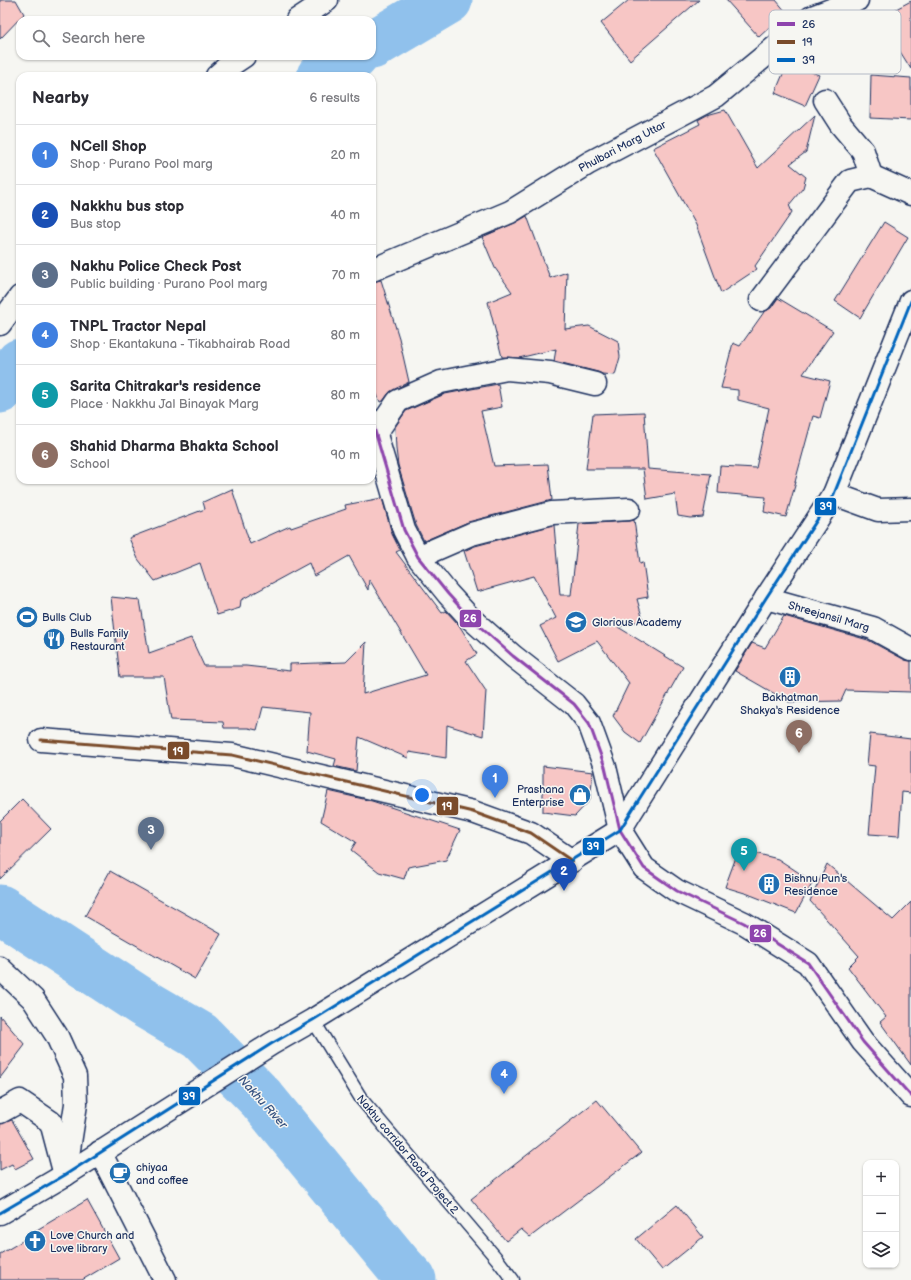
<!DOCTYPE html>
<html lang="en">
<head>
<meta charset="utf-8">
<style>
  :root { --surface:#fff; --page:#f7f7f7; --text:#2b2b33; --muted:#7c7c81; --line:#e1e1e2; --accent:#ea580c }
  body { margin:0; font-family:"Balsamiq Sans",sans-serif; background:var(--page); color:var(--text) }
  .controls { position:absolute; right:12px; bottom:12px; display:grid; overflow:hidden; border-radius:8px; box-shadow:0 1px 3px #0004 }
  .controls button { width:36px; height:36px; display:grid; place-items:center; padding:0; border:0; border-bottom:1px solid var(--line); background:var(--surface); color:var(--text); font:20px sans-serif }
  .you { position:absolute; left:422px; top:795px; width:14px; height:14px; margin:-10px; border:3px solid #fff; border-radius:50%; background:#1a73e8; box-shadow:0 0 0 6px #1a73e833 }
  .badge { display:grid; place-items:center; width:26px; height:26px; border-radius:50%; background:var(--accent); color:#fff; font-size:13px; font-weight:700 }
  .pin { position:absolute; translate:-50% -33px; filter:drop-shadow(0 1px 2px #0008) }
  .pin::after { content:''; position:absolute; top:21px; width:14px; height:12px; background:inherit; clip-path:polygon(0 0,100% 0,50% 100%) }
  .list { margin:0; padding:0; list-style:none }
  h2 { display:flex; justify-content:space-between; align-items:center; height:52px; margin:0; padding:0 16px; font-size:17px }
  h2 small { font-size:13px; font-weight:400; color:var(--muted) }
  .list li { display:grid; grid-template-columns:26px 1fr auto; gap:12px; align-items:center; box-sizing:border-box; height:60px; padding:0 16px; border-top:1px solid var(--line) }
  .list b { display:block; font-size:15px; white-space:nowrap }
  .list p { margin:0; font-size:13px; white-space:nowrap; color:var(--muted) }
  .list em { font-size:13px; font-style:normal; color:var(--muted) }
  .icon { flex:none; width:22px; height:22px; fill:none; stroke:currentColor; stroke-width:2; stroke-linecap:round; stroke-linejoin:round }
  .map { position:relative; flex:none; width:911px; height:1280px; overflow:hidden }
  .search { position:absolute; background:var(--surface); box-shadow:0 1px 3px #0004; left:16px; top:16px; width:360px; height:44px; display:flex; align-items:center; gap:10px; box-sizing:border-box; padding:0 14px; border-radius:12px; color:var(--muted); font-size:15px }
  .panel { position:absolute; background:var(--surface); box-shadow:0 1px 3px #0004; left:16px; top:72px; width:360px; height:412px; border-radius:12px }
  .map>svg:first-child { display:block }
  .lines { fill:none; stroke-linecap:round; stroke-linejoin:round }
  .river { stroke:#90c1ec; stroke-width:49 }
  .building { fill:#f7c6c5; stroke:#1b2f5e }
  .service-casing { stroke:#1b2f5e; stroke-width:15 }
  .minor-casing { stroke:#1b2f5e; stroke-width:25 }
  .tertiary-casing { stroke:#1b2f5e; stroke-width:25 }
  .secondary-casing { stroke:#1b2f5e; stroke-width:25 }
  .service { stroke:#f6f6f2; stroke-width:12 }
  .minor { stroke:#f6f6f2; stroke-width:22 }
  .tertiary { stroke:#f6f6f2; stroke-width:22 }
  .secondary { stroke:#f6f6f2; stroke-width:22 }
  .bus-1-casing { stroke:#f6f6f2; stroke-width:6 }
  .bus-2-casing { stroke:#f6f6f2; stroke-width:6 }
  .bus-3-casing { stroke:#f6f6f2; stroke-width:6 }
  .bus-1 { stroke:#8e44ad; stroke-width:3 }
  .bus-2 { stroke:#7a4b2a; stroke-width:3 }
  .bus-3 { stroke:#0065bd; stroke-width:3 }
  .labels { text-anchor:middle; stroke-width:3; stroke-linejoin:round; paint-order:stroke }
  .street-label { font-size:11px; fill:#1b2f5e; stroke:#f6f6f2 }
  .poi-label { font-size:11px; fill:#1b2f5e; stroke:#f6f6f2; text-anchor:start }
  .water-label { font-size:12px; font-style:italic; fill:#385482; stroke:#f6f6f2 }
  .key { fill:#f6f6f2; stroke:#b4bac6; stroke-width:1 }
  .key-label { font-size:11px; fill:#1b2f5e }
  .line-badge { stroke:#f6f6f2; stroke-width:1.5 }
  .badge-label { font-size:11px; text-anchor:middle; font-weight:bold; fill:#fff }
</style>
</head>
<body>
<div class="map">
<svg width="911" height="1280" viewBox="0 0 911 1280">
  <rect width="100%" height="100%" fill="#f6f6f2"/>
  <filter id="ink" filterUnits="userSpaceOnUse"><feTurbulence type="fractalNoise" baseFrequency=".025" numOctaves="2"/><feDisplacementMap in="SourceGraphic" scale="8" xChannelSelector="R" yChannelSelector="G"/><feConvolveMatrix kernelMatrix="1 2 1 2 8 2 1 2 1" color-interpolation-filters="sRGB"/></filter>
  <g filter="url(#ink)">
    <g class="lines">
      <g class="river">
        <path d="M372,45l76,-45"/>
        <path d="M321,76l33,-20"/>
        <path d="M0,389l20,-26"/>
        <path d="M0,909l142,93 58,34 61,62 138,168 13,14"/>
      </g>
    </g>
    <g class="building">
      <path d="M0,0h16l8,14 -24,25z"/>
      <path d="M629,0h70l-69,60 -29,-37z"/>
      <path d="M726,0h50l10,12 -27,25z"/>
      <path d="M911,1v68l-32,-51z"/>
      <path d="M788,62l31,13 -14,31 -30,-13z"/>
      <path d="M871,75l40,3v42l-41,-2z"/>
      <path d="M725,110l33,58 57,-53 -9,37 -16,12 16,13 -3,11 -14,17 3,7 -37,54 2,3 -36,24 -25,-68 -43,-77 47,-24 -2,-4 9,-5z"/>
      <path d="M527,216l23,62 17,-6 -2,57 24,-3 29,15 2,16 -5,18 -13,-1 -4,-2 -44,-11 2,-12 -37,9 -17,-1 -14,-55 24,-10 -17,-24 -13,-31 33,-14z"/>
      <path d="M884,222l24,15 -48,81 -25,-17z"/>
      <path d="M381,280l18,58 10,44 -16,8 -5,4 -5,7 -3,1 -8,-19v-101z"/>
      <path d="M778,298l55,33 -30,43 27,7 -10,37 -7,-2 -18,66h1l-10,35 -22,-5 2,-15 -48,-4 2,-27 36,2 13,-60 -31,-8v-10l-17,-2 12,-45 7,3 24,-34 7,-4z"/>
      <path d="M498,384l4,23 -21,4 13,55 54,-2 4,36 -84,22 -44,19 -8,-16 -18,-60 -2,-16 -1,-22 11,-16 39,-17z"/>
      <path d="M644,412l4,57 63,5 -8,43 -13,1 -12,-2 -3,-22 -28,5 -4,-30h-57l7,-55z"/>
      <path d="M232,489l18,55 40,-18 1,2 55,-19 -1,-4 37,-7 10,36 8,16 -4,2 46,61 4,-2 13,14 18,29 -11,7 20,30 -3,45 -36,-11 -1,33 -37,-6 -1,6 -49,-21 -3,34 -22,-5 2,-7 -29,-8 3,-39 -47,-5 -6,23 -9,-2h-24l-1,-6 -52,-2 -7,-43h-44l-9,-80 29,3 9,53 42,-15 13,28h42l44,5v-7l56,-2 20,-20 -3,52 63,-19 -57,-96 -1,11 -19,-34 -35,20 -5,-13 -68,37 -1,8 -23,7 -17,-52 -45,18 -17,-22 -9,-21 76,-29 -2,-7z"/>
      <path d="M634,520l6,43 3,-1 5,35 -11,2 6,21 -25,7 65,40 -43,76 -15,-11 -12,-16 16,-33 -32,-42 -39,20 -18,-35 16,-8 -22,-42 -57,16 -13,-41 11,-5 79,-21 6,70h11l8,-71 51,-3z"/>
      <path d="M784,616l84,24 37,20 6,1v31l-65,-2 -5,11 -52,1 -54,-31 17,-28 13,5z"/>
      <path d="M870,734l41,5v54l-9,-1 -3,44 -30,-2 6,-68 -8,-1z"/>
      <path d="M543,766l50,6 -3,28 -15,16 -32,-4z"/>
      <path d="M328,791l44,10 88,29 -14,30 -38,7 -4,12 -25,-7 -28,-22 5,-8 -35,-21z"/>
      <path d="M22,799l29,30 -51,50v-58z"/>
      <path d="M739,849l39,10 35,23 -17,31 -48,-19 -23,-7z"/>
      <path d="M827,864l66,56 18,-18v163l-31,-43 6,-5 -38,-50 11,-11 -49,-55z"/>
      <path d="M110,871l111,63 -26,45 -110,-63z"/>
      <path d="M0,1016l25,29 -25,33z"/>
      <path d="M597,1100l44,53 -111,84 -9,-8 -15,12 -35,-42z"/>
      <path d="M12,1120l22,39 -19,10 -3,-5 -12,6v-46z"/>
      <path d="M87,1200l32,58 -37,22h-82v-26l36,-21 -1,-2z"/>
      <path d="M677,1205l26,32 -41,33 -26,-31z"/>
    </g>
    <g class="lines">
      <g class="service-casing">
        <path id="service" d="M313,1020l49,80 135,159 16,21"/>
      </g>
      <g class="minor-casing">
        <g id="minor">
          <path d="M825,100l16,25 22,26 8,25"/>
          <path d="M372,270l138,-58 79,-49 127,-67 96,-79 45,-17"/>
          <path d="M761,300l89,-119 21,-5 40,18"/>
          <path d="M372,421l32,109 14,27 30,37 21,23 44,39 61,48 15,19 16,44 15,63"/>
          <path d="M376,433l22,-32 43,-19 66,-13 43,4 45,11"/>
          <path d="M834,494l44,16 33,-1"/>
          <path d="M418,557l53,-23 81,-21 77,-4"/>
          <path d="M766,598l107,30 38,21"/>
          <path d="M41,740l191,15 241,57 58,21 41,28"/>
          <path d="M0,1112l20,-11 31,21 14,53"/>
          <path d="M100,1152l65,128"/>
        </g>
      </g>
      <g class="tertiary-casing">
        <g id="tertiary">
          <path d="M297,20l30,-20"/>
          <path d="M217,76l9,-8 18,-12"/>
          <path d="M0,324l20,-27"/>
          <path d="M620,830l24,38 33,23 67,32 64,40 55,79 48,54"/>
          <path d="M0,968l33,31 24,37 18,40 1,28 -11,71"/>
        </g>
      </g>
      <g class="secondary-casing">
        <path id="secondary" d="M0,1213l65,-38 206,-131 42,-24 307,-190 11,-18 135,-214 68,-104 77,-193"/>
      </g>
      <use href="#service" class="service"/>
      <use href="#minor" class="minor"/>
      <use href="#tertiary" class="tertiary"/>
      <use href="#secondary" class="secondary"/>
      <g class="bus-1-casing">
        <path id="bus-1" d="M372,421l32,109 14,27 30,37 21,23 44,39 61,48 15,19 16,44 15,63 24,38 33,23 67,32 64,40 55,79 48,54"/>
      </g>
      <g class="bus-2-casing">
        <path id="bus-2" d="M41,740l191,15 241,57 58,21 41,28"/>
      </g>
      <g class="bus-3-casing">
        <path id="bus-3" d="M0,1213l65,-38 206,-131 42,-24 307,-190 11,-18 135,-214 68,-104 77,-193"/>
      </g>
      <use href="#bus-1" class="bus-1"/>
      <use href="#bus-2" class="bus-2"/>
      <use href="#bus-3" class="bus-3"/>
    </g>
  </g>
  <defs>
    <g id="stadium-disc" transform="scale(1.15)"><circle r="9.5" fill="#1f6fb2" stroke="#f6f6f2"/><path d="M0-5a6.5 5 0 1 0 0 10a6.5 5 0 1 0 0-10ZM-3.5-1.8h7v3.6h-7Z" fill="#fff"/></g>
    <g id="school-disc" transform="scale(1.15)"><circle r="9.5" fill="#1f6fb2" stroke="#f6f6f2"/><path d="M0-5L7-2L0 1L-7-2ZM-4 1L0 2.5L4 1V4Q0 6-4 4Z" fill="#fff"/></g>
    <g id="restaurant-disc" transform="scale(1.15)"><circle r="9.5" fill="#1f6fb2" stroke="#f6f6f2"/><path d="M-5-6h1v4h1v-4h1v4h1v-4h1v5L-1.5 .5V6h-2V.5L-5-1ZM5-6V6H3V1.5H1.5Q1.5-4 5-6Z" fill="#fff"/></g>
    <g id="building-disc" transform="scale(1.15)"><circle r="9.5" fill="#1f6fb2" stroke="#f6f6f2"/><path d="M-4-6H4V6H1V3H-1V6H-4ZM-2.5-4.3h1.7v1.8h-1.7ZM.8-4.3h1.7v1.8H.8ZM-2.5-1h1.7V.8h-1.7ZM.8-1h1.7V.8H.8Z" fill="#fff"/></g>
    <g id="shop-disc" transform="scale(1.15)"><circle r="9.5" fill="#1f6fb2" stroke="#f6f6f2"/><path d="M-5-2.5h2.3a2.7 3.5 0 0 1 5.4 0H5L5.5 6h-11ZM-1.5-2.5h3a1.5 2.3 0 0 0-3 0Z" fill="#fff"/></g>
    <g id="cafe-disc" transform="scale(1.15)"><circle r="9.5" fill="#1f6fb2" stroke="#f6f6f2"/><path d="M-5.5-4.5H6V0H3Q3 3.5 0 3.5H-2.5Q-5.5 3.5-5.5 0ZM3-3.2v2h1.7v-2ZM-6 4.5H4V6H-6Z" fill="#fff"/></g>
    <g id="church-disc" transform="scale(1.15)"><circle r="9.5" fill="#1f6fb2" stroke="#f6f6f2"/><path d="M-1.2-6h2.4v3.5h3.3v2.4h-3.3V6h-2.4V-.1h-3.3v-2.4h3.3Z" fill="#fff"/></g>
  </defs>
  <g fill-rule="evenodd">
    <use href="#stadium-disc" x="27" y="617"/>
    <use href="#school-disc" x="576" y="622"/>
    <use href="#restaurant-disc" x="54" y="639"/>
    <use href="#building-disc" x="790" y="677"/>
    <use href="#shop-disc" x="580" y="795"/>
    <use href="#building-disc" x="769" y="884"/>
    <use href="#cafe-disc" x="120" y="1173"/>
    <use href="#church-disc" x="35" y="1241"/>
  </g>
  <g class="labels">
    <g class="street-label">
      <text transform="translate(622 146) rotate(-28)" y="4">Phulbari Marg Uttar</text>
      <text transform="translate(829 616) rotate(16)" y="4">Shreejansil Marg</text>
      <text transform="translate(408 1154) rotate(50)" y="4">Nakhu corridor Road Project 2</text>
    </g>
    <g class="poi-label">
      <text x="42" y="621">Bulls Club</text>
      <text x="592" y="626">Glorious Academy</text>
      <text x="70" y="637">Bulls Family<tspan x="70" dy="13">Restaurant</tspan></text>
      <text x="790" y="701" text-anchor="middle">Bakhatman<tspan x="790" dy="13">Shakya's Residence</tspan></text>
      <text x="564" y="793" text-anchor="end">Prashana<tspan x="564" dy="13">Enterprise</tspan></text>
      <text x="784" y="882">Bishnu Pun's<tspan x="784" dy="13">Residence</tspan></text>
      <text x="136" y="1171">chiyaa<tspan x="136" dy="13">and coffee</tspan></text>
      <text x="50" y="1239">Love Church and<tspan x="50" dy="13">Love library</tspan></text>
    </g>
    <g class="water-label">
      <text transform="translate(263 1102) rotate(48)" y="4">Nakhu River</text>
    </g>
  </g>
  <rect x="769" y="10" width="132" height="64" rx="6" class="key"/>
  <rect x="777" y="22" width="18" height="4" fill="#8e44ad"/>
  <rect x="777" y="40" width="18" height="4" fill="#7a4b2a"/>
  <rect x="777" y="58" width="18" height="4" fill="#0065bd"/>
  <g class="key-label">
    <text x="802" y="28">26</text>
    <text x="802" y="46">19</text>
    <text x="802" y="64">39</text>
  </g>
  <g class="line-badge">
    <rect x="814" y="497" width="23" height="19" rx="4" fill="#0065bd"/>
    <rect x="459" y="609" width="23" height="19" rx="4" fill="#8e44ad"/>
    <rect x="167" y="741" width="23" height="19" rx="4" fill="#7a4b2a"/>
    <rect x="436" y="796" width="23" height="20" rx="4" fill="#7a4b2a"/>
    <rect x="582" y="837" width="23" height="19" rx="4" fill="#0065bd"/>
    <rect x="749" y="924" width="23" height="19" rx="4" fill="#8e44ad"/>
    <rect x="178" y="1086" width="23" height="20" rx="4" fill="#0065bd"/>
  </g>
  <g class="badge-label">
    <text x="826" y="510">39</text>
    <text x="470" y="622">26</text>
    <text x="178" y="755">19</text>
    <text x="447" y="810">19</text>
    <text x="593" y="850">39</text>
    <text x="760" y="937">26</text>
    <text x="189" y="1100">39</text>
  </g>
</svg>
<div class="controls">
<button>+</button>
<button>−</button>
<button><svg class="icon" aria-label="layers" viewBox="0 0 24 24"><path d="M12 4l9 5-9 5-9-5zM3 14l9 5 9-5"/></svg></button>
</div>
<div class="you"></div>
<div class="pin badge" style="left:495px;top:798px;background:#3f7fe0">1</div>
<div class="pin badge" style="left:564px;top:891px;background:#1a4fb4">2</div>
<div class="pin badge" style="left:151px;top:850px;background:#5c6f8a">3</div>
<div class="pin badge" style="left:504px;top:1094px;background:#3f7fe0">4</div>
<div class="pin badge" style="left:744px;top:871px;background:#0f9aa8">5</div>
<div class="pin badge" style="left:799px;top:753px;background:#8d6e63">6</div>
<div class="search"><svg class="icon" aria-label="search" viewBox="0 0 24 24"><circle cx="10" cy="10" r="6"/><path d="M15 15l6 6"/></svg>Search here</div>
<section class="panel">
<h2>Nearby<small>6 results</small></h2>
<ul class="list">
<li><span class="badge" style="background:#3f7fe0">1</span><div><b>NCell Shop</b><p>Shop · Purano Pool marg</p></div><em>20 m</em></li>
<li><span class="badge" style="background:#1a4fb4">2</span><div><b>Nakkhu bus stop</b><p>Bus stop</p></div><em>40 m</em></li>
<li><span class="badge" style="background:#5c6f8a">3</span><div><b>Nakhu Police Check Post</b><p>Public building · Purano Pool marg</p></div><em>70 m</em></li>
<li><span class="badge" style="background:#3f7fe0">4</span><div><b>TNPL Tractor Nepal</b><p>Shop · Ekantakuna - Tikabhairab Road</p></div><em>80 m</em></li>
<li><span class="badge" style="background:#0f9aa8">5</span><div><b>Sarita Chitrakar's residence</b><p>Place · Nakkhu Jal Binayak Marg</p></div><em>80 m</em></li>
<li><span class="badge" style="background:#8d6e63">6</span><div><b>Shahid Dharma Bhakta School</b><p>School</p></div><em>90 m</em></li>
</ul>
</section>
</div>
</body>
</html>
